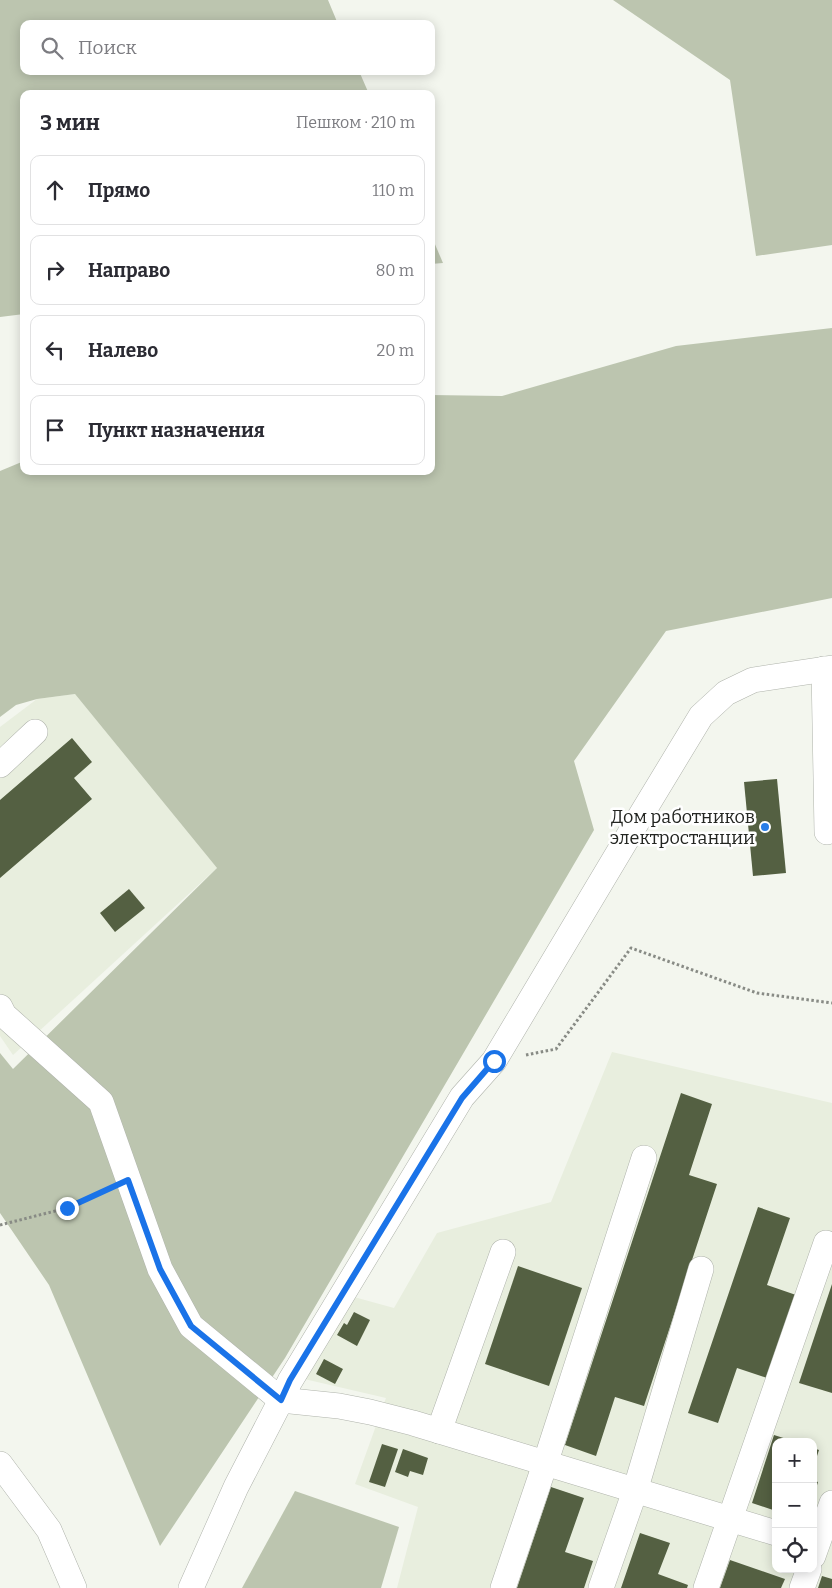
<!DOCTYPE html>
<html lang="ru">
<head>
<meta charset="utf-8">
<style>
  :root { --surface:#fff; --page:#f2f2f3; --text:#2b2b33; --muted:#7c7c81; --line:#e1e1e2 }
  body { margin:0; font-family:Bitter,serif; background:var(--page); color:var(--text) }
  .controls { position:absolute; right:15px; bottom:15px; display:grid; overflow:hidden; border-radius:10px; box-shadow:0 2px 12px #0003 }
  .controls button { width:45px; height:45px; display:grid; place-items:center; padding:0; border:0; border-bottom:1px solid var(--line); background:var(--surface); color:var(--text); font:25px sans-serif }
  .stop { position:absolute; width:15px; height:15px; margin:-11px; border:4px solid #1a73e8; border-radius:50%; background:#fff }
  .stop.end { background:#1a73e8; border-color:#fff; box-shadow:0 1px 5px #0008 }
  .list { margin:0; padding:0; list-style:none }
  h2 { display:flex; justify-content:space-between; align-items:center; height:65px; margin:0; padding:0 20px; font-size:21px }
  h2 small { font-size:16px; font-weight:400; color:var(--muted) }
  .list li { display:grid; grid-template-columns:32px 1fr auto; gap:15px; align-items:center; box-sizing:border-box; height:70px; margin:0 10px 10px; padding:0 10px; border:1px solid var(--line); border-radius:10px }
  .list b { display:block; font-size:19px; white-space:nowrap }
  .list em { font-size:16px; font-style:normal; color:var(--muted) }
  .icon { flex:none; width:28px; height:28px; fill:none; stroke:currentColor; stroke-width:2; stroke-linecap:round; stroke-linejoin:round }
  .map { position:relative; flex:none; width:832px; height:1588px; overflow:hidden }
  .search { position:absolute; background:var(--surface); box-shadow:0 2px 12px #0003; left:20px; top:20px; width:415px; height:55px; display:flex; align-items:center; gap:12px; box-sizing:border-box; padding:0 18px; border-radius:10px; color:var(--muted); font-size:19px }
  .panel { position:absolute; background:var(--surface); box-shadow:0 2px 12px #0003; left:20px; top:90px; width:415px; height:385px; border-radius:10px }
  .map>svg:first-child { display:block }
  .built { fill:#e8eede; fill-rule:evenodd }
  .green { fill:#bcc5af }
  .building { fill:#546042 }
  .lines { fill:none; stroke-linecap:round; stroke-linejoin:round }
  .minor-casing { stroke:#afb3ab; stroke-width:26 }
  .path { stroke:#888b85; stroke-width:3; stroke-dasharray:2.5 2.5; stroke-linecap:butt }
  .minor { stroke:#fff; stroke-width:25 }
  .route { stroke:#1a73e8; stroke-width:6 }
  .poi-dot { fill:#277de7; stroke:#fff; stroke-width:2 }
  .labels { text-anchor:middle; stroke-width:5; stroke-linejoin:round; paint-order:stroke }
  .poi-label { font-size:18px; fill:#242622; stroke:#fff; text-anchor:end }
</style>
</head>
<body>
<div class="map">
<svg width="832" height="1588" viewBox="0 0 832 1588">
  <rect width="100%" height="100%" fill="#f3f6ee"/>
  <g class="built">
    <path d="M75,694l142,174 -204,187 -13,-19v-309l37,-28z"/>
    <path d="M612,1052l220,51v485h-435l21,-81 -63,-23 31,-86 -86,-20 54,-81 40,11 43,-75 114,-31zM776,1442h37v127h-37z"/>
  </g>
  <g class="green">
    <path d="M0,0h328l10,24h-314v47h335l10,23h-345v220l-24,3z"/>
    <path d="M613,0h219v245l-76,11 -26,-176z"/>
    <path d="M431,235l12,28 -12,1z"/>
    <path d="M832,328v270l-166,33 -92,130 20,69 -309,528 -125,188 -111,-261 -49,-72v-160l13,16 204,-201 -142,-174 -38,5 -21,6 -16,12v-246l24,-10v10h407v-76l71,1 174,-50z"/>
    <path d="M295,1491l104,36 -18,61h-139z"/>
  </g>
  <g class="building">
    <path d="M72,738l20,24 -18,16 18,21 -92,79v-78z"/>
    <path d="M777,779l9,94 -33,3 -9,-94z"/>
    <path d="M129,889l16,19 -30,24 -15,-19z"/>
    <path d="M681,1093l31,11 -23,71 28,9 -73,222 -29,-9 -19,59 -31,-11z"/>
    <path d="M758,1207l32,11 -23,67 29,10 -29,83 -30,-10 -19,55 -30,-10z"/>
    <path d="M518,1266l64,22 -33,98 -64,-22z"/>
    <path d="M832,1284v109l-33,-10z"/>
    <path d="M354,1312l16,8 -13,26 -20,-11 7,-12 3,2z"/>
    <path d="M324,1359l19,10 -8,15 -19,-10z"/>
    <path d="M774,1435l19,6 -17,1v69l-24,-8z"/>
    <path d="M382,1444l16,5 -13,38 -16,-5z"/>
    <path d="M813,1448l6,2 -5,15h-1z"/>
    <path d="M403,1449l25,9 -5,17 -13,-4 -2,6 -13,-5z"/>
    <path d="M813,1480l5,2 -4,13h-1z"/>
    <path d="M551,1487l33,11 -19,54 28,9 -9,27h-67z"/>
    <path d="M640,1533l30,10 -12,31 30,11 -1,3h-66z"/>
    <path d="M730,1560l55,19 -4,9h-61z"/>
    <path d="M822,1576l10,3v9h-14z"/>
  </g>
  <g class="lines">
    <g class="minor-casing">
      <g id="minor">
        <path d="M824,669l3,163"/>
        <path d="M0,765l35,-33"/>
        <path d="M0,1007l4,8 97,87 59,167 31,57 90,74 9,-19 172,-284 32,-36 144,-241 63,-104 25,-23 27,-13 79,-12"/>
        <path d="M439,1431l64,-179"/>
        <path d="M0,1464l49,66 25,58"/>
        <path d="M813,1556l19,-53"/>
        <path d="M191,1588l45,-101 45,-87 58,6 31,6 43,11 363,110"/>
        <path d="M503,1588l42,-124 99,-306"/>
        <path d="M601,1588l34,-97 66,-222"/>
        <path d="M706,1588l120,-345"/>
        <path d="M802,1588l7,-19"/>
      </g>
    </g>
    <g class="path">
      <path d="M526,1055l30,-6 75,-101 126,45 75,10"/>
      <path d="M0,1225l67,-17 39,-18"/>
    </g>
    <use href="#minor" class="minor"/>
  </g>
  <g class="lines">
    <path class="route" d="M67,1208l61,-28 32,89 31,57 90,74 9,-20 172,-282 32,-37"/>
  </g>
  <circle class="poi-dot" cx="765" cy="827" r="5"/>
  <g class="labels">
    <g class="poi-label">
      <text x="755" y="823">Дом работников<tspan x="755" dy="21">электростанции</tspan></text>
    </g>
  </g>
</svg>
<div class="controls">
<button>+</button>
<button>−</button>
<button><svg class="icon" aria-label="locate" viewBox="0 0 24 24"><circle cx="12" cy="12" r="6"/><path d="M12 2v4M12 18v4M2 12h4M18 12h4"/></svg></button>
</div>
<div class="stop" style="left:494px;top:1061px"></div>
<div class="stop end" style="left:67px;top:1208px"></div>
<div class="search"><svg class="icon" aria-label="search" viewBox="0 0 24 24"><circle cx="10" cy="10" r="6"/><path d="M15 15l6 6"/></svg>Поиск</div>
<section class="panel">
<h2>3 мин<small>Пешком · 210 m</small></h2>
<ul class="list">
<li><svg class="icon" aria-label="ahead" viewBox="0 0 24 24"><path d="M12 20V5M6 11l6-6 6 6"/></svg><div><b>Прямо</b></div><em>110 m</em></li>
<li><svg class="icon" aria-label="right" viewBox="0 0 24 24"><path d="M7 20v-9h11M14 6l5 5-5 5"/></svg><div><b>Направо</b></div><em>80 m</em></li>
<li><svg class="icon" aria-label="left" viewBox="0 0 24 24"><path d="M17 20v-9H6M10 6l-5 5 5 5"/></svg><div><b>Налево</b></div><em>20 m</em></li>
<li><svg class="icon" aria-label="arrive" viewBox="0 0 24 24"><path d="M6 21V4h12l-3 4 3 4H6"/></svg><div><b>Пункт назначения</b></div></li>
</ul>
</section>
</div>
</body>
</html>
